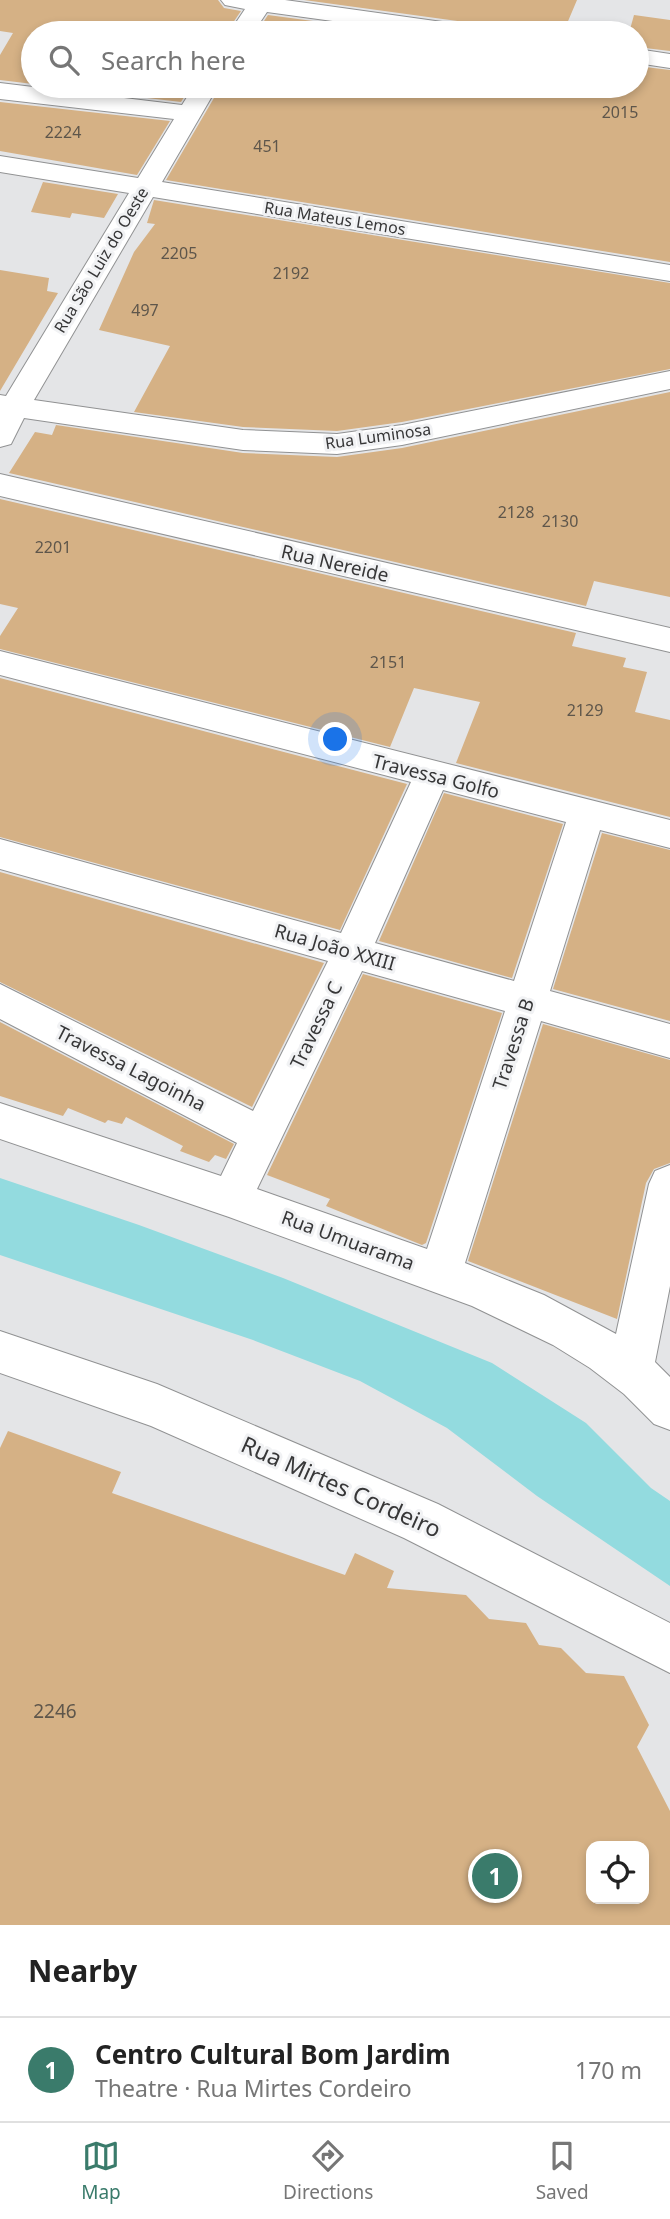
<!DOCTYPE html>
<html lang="en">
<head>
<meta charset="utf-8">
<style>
  :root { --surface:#fff; --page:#f6f6f6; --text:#222; --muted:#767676; --line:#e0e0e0; --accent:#3a7b6b }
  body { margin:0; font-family:"Noto Sans",sans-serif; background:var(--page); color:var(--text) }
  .controls { position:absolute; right:21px; bottom:21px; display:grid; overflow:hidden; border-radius:14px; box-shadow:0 4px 10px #0003 }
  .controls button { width:63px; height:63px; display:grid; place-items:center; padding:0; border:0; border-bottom:2px solid var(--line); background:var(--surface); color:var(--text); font:35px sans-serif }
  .you { position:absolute; left:336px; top:740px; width:24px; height:24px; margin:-18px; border:5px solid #fff; border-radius:50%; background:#1a73e8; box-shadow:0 0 0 10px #1a73e833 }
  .badge { display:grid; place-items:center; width:46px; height:46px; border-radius:50%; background:var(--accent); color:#fff; font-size:23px; font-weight:700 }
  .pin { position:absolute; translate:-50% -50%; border:4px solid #fff; box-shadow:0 2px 7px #0006 }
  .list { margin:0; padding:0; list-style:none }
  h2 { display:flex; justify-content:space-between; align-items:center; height:91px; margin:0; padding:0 28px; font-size:30px }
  h2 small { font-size:23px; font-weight:400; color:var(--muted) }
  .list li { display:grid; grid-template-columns:46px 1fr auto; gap:21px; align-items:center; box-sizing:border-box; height:105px; padding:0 28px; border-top:2px solid var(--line) }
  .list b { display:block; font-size:26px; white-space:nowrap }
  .list p { margin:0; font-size:23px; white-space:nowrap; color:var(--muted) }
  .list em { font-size:23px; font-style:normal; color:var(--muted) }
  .icon { flex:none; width:38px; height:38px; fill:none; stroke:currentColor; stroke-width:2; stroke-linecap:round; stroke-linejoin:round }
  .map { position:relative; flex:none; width:670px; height:1925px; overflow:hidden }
  .search { position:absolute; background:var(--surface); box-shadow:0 4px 10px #0003; left:21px; right:21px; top:21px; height:77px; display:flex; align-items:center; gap:18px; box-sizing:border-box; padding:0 24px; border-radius:38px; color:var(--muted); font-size:26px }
  .sheet { height:196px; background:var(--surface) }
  nav { display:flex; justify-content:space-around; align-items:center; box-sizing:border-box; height:98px; border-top:2px solid var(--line); background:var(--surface); font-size:19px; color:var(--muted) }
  nav a { display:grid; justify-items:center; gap:4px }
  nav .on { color:var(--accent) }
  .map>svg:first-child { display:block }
  .water { fill:#93dbdf }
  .building { fill:#d5b185; fill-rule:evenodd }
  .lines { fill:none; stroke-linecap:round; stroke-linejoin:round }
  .street-casing { stroke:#919293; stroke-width:2 }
  .street { fill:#fff; fill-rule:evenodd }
  .labels { text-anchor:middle; stroke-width:6; stroke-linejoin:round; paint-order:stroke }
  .number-label { font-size:16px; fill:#5e564b }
  .far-street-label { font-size:16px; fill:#373738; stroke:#f1f2f4 }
  .street-label { font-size:19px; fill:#373738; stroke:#f1f2f4 }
  .near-number-label { font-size:19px; fill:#5e564b }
  .near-street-label { font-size:23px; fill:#373738; stroke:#f1f2f4 }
</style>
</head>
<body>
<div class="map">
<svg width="670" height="1925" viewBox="0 0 670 1925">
  <rect width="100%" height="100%" fill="#e4e5e7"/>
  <path class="water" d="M0,1178l139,47 144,53 209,85 94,60 65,65 19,13v85l-133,-90 -90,-68 -87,-47 -107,-41 -253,-85z"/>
  <g class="building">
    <path d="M0,0h218l6,8 17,3 -15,22h-193v51l-33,-4v-25l13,-22 -13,-2z"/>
    <path d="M304,0h273l-14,33h-77l-5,-8 -9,-2z"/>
    <path d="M268,15l135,18h-147z"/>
    <path d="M634,15l36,5v31l-33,-4v-14h-8z"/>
    <path d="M637,66l33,4v192l-504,-82 55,-94h416z"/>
    <path d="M45,86h146l-10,16z"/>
    <path d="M0,102l170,19 -33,54 -137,-24z"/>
    <path d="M43,182l75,12 -14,24 -32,-5 -2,5 -39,-6z"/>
    <path d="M154,200l516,83v86l-268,53 -65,9 -94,-4 -109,-15 36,-66 -71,-16 35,-78 21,-28 -8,-1z"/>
    <path d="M0,270l49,8 -2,13 11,2 -58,98z"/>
    <path d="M670,392v205l-76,-16 -8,25 -577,-133 26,-41 17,3 4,-10 187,28 94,4 65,-9z"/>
    <path d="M0,499l576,134 -4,13 54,12 -3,9 24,5 -12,40 35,8v97l-214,-54 24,-61 -66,-14 -24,59 -390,-98v-13l18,-28 -18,-4z"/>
    <path d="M0,678l407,106 -67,146 -340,-93z"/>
    <path d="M444,793l119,31 -51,154 -133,-37z"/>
    <path d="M602,833l68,17v171l-117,-32z"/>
    <path d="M0,872l324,91 -72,144 -252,-125z"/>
    <path d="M363,974l139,39 -76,230 -4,2 -96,-39 4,-7 -63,-24z"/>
    <path d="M0,1022l234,122 -8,15 -11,-4 -6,7 -29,-11 3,-5 -57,-29 -4,7 -14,-4 -3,3 -37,-15 -5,8 -63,-20z"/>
    <path d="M543,1024l127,36v103l-16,6 -8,14 -29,136 -149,-58z"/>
    <path d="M8,1431l113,41 -9,21 233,82 10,-22 39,18 -7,17 79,7 23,24 37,4 13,22 22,3 25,25 38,3 25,49 -12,22 33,64v114h-670v-477zM591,1846h53v53h-53z"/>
  </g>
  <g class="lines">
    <g class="street-casing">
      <g id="street">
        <path d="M221,0h64l186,26 9,2 3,5h-63l-153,-21 -14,21h-24l16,-24 -20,-4z"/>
        <path d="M637,49l33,5v14l-33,-5z"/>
        <path d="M0,83l182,22 12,-19h24l-56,96 508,83v16l-517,-84 -119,203 209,30 94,4 65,-9 268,-54v18l-268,56 -65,9 -94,-4 -219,-32 -13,26 -11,3v-52l6,1 123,-203 -129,-21v-16l138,22 36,-59 -174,-20z"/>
        <path d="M0,474l670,154v24l-670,-156z"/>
        <path d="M0,651l670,169v28l-70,-18 -50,161 120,33v34l-129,-37 -76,242 79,32 72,39 33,-150 6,-13 15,-6v121l-15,76 15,15v53l-16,-6 -30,-30 -34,-26 -37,-23 -81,-39 -243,-89 -229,-78v-36l221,73 16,-33 -237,-124v-35l253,127 75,-150 -328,-92v-30l341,94 70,-151 -411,-107zM443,790l123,32 -52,159 -139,-38zM362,971l143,40 -78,238 -170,-60z"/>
        <path d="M0,1331l157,53 281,120 232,119v50l-266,-135 -253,-112 -151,-53z"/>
      </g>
    </g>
    <use href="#street" class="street"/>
  </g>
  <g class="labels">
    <g class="number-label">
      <text x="620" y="118">2015</text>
      <text x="63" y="138">2224</text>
      <text x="267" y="152">451</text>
      <text x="179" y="259">2205</text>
      <text x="291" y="279">2192</text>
      <text x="145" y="316">497</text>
      <text x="516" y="518">2128</text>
      <text x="560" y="527">2130</text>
      <text x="53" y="553">2201</text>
      <text x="388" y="668">2151</text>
      <text x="585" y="716">2129</text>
    </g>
    <g class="far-street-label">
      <text transform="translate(335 218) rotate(9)" y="6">Rua Mateus Lemos</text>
      <text transform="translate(101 260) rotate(-59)" y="6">Rua São Luiz do Oeste</text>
      <text transform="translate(378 436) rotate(-8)" y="6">Rua Luminosa</text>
    </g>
    <g class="street-label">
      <text transform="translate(335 563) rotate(13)" y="7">Rua Nereide</text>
      <text transform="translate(436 776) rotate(14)" y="7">Travessa Golfo</text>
      <text transform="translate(335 947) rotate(16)" y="7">Rua João XXIII</text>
      <text transform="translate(316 1025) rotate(-64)" y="7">Travessa C</text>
      <text transform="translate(513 1044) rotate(-72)" y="7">Travessa B</text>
      <text transform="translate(131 1068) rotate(27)" y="7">Travessa Lagoinha</text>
      <text transform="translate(348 1240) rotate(20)" y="7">Rua Umuarama</text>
    </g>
    <g class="near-number-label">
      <text x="55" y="1718">2246</text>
    </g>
    <g class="near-street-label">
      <text transform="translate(341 1487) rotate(24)" y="8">Rua Mirtes Cordeiro</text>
    </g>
  </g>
</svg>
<div class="controls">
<button><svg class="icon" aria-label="locate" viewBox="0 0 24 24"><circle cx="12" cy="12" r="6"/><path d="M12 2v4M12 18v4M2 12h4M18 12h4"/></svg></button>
</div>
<div class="you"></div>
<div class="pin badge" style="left:495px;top:1876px">1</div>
<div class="search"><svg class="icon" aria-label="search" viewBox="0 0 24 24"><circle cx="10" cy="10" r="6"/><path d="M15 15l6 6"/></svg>Search here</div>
</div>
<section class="sheet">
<h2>Nearby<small></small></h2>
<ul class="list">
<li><span class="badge">1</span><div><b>Centro Cultural Bom Jardim</b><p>Theatre · Rua Mirtes Cordeiro</p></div><em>170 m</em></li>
</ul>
</section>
<nav>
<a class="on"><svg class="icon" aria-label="map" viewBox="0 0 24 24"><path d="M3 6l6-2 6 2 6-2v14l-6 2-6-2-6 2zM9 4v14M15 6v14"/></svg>Map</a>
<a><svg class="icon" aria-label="directions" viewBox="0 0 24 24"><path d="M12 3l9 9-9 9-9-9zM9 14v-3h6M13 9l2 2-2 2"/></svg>Directions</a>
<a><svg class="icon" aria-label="saved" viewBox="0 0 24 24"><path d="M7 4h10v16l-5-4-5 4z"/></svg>Saved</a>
</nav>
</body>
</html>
